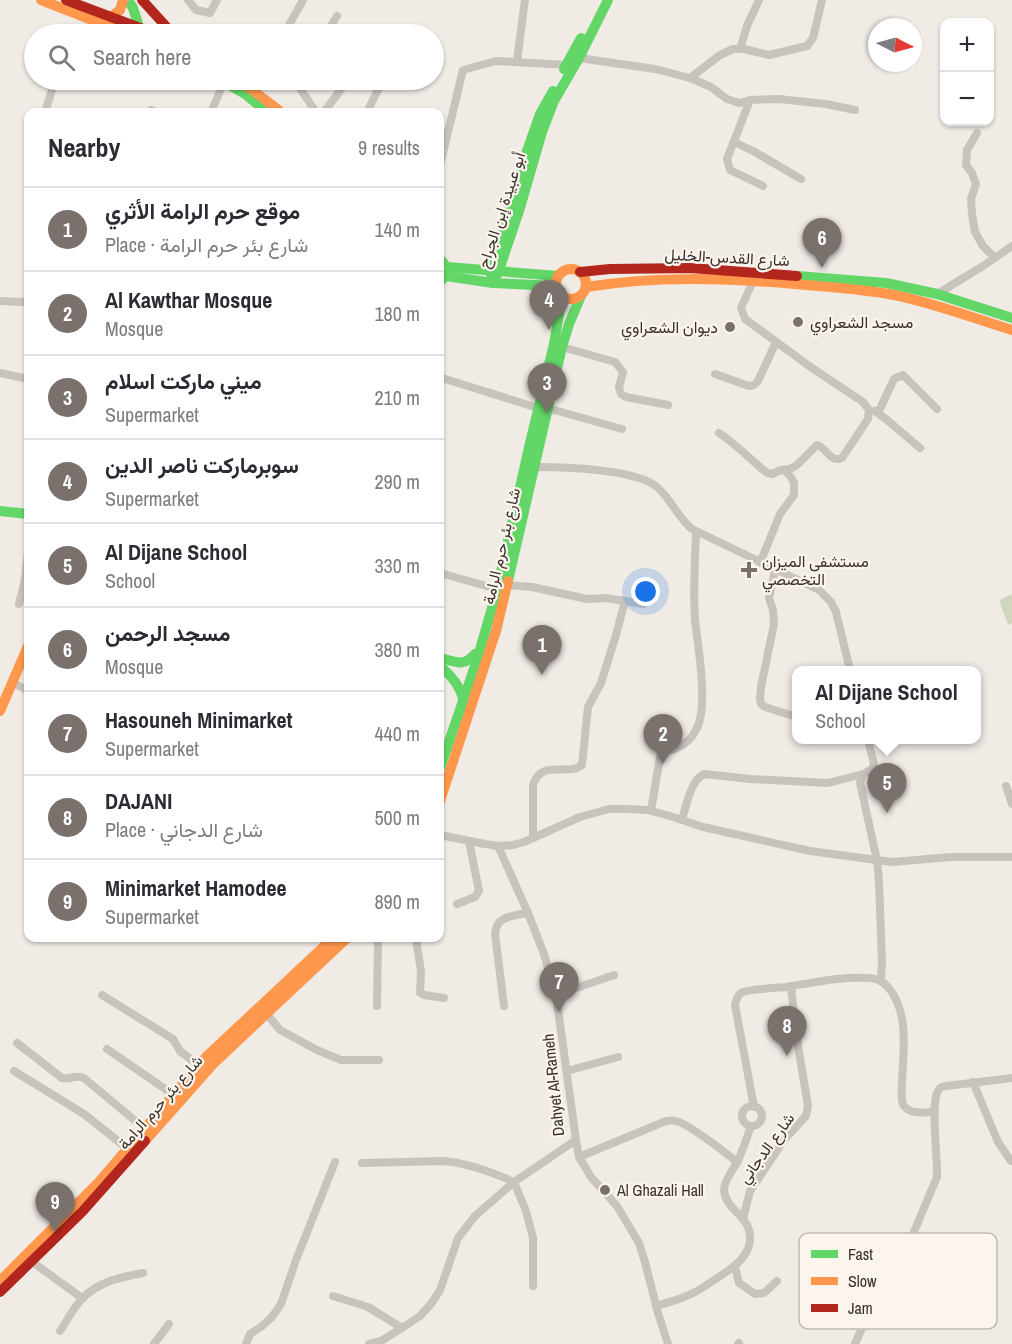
<!DOCTYPE html>
<html lang="en">
<head>
<meta charset="utf-8">
<style>
  :root { --surface:#fff; --page:#f2f2f3; --text:#2b2b33; --muted:#7c7c81; --line:#e1e1e2; --accent:#7a716c }
  body { margin:0; font-family:"Archivo Narrow",Vazirmatn,sans-serif; background:var(--page); color:var(--text) }
  .controls { position:absolute; right:18px; top:18px; display:grid; overflow:hidden; border-radius:12px; box-shadow:0 2px 4px #0004 }
  .controls button { width:54px; height:54px; display:grid; place-items:center; padding:0; border:0; border-bottom:2px solid var(--line); background:var(--surface); color:var(--text); font:30px sans-serif }
  .compass { position:absolute; left:868px; top:18px; width:54px; height:54px; border-radius:50%; background:var(--surface); box-shadow:0 2px 4px #0004; rotate:96deg }
  .you { position:absolute; left:646px; top:592px; width:21px; height:21px; margin:-15px; border:4px solid #fff; border-radius:50%; background:#1a73e8; box-shadow:0 0 0 9px #1a73e833 }
  .badge { display:grid; place-items:center; width:39px; height:39px; border-radius:50%; background:var(--accent); color:#fff; font-size:20px; font-weight:700 }
  .pin { position:absolute; translate:-50% -50px; filter:drop-shadow(0 2px 3px #0008) }
  .pin::after { content:''; position:absolute; top:32px; width:21px; height:18px; background:inherit; clip-path:polygon(0 0,100% 0,50% 100%) }
  .popup { position:absolute; left:792px; top:666px; width:189px; height:78px; box-sizing:border-box; display:grid; place-content:center; border-radius:12px; background:var(--surface); filter:drop-shadow(0 2px 4px #0005); font-size:20px; white-space:nowrap; color:var(--muted) }
  .popup b { font-size:22px; color:var(--text) }
  .popup::after { content:''; position:absolute; left:50%; top:100%; margin-left:-12px; border:12px solid transparent; border-top-color:var(--surface) }
  .list { margin:0; padding:0; list-style:none }
  h2 { display:flex; justify-content:space-between; align-items:center; height:78px; margin:0; padding:0 24px; font-size:26px }
  h2 small { font-size:20px; font-weight:400; color:var(--muted) }
  .list li { display:grid; grid-template-columns:39px 1fr auto; gap:18px; align-items:center; box-sizing:border-box; height:84px; padding:0 24px; border-top:2px solid var(--line) }
  .list b { display:block; font-size:22px; white-space:nowrap }
  .list p { margin:0; font-size:20px; white-space:nowrap; color:var(--muted) }
  .list em { font-size:20px; font-style:normal; color:var(--muted) }
  .icon { flex:none; width:33px; height:33px; fill:none; stroke:currentColor; stroke-width:2; stroke-linecap:round; stroke-linejoin:round }
  .map { position:relative; flex:none; width:1012px; height:1344px; overflow:hidden }
  .search { position:absolute; background:var(--surface); box-shadow:0 2px 4px #0004; left:24px; top:24px; width:420px; height:66px; display:flex; align-items:center; gap:15px; box-sizing:border-box; padding:0 21px; border-radius:33px; color:var(--muted); font-size:22px }
  .panel { position:absolute; background:var(--surface); box-shadow:0 2px 4px #0004; left:24px; top:108px; width:420px; height:834px; border-radius:12px }
  .map>svg:first-child { display:block }
  .green { fill:#d1d6bf }
  .lines { fill:none; stroke-linecap:round; stroke-linejoin:round }
  .street { stroke:#c9c3be; stroke-width:8 }
  .fast { stroke:#63d668; stroke-width:10 }
  .slow { stroke:#ff974d; stroke-width:10 }
  .jam { stroke:#b3261e; stroke-width:10 }
  .poi-dot { fill:#7a716c; stroke:#fbf5ee; stroke-width:2 }
  .labels { text-anchor:middle; stroke-width:4.5; stroke-linejoin:round; paint-order:stroke }
  .street-label { font-size:16px; fill:#3b302b; stroke:#fbf5ee }
  .poi-label { font-size:16px; fill:#3b302b; stroke:#fbf5ee; text-anchor:start }
  .key { fill:#fbf5ee; stroke:#c1bab4; stroke-width:1.5 }
  .key-label { font-size:16px; fill:#3b302b }
</style>
</head>
<body>
<div class="map">
<svg width="1012" height="1344" viewBox="0 0 1012 1344">
  <rect width="100%" height="100%" fill="#f0ebe5"/>
  <path class="green" d="M1012,594v29l-4,2 -9,-25z"/>
  <g class="lines">
    <g class="street">
      <path d="M188,0l8,10 14,3 7,-13"/>
      <path d="M284,34l19,-34"/>
      <path d="M326,34l11,-18"/>
      <path d="M740,49l7,-23 12,-26"/>
      <path d="M579,58l76,11 35,9 21,9 16,12 12,4 11,-3 29,-1 47,5 29,6"/>
      <path d="M517,61l8,-61"/>
      <path d="M690,78l30,-23 13,-6h11l25,6 38,-9 6,-8 9,-38"/>
      <path d="M303,80l-4,7 15,22 -2,3"/>
      <path d="M251,89l6,-9"/>
      <path d="M750,100l-23,59 3,11 33,16"/>
      <path d="M45,112l8,-25 3,-6 20,2 6,-3"/>
      <path d="M150,112l1,-2 5,2"/>
      <path d="M211,112l13,-30"/>
      <path d="M324,112l24,-32"/>
      <path d="M367,112l15,-30"/>
      <path d="M977,133l-10,17 -1,15 6,8 4,11 -5,15 1,15 3,18 8,14 12,12"/>
      <path d="M734,142l19,9 48,28"/>
      <path d="M440,165l23,-95 33,-9 73,4"/>
      <path d="M937,294l46,-28 29,-20"/>
      <path d="M0,301l21,1 7,-1"/>
      <path d="M562,347l53,15 8,10 -4,15 2,7 5,3 42,8"/>
      <path d="M0,373l28,6"/>
      <path d="M715,374l34,12 5,-1 4,-4 18,-39"/>
      <path d="M442,378l96,30"/>
      <path d="M547,408l75,21"/>
      <path d="M875,411l12,9 33,28"/>
      <path d="M878,413l16,-34 9,-4 34,34"/>
      <path d="M719,433c17,11 32,27 48,40l5,1 9,-4 9,-1 7,-4 20,-20c10,3 13,18 25,13l26,-39 1,-9 -6,-8 -51,-34 -67,-49 -4,-11 12,-27"/>
      <path d="M535,467c28,0 101,2 122,20 14,12 21,31 35,42l127,61 12,12 5,10 14,58"/>
      <path d="M760,563l20,-49 14,-19v-12l-3,-6 -7,-7"/>
      <path d="M775,570l-6,28 4,12 1,14 -13,63 -1,12 1,5 4,3 32,10"/>
      <path d="M440,573l57,16"/>
      <path d="M507,585l25,2 55,12 19,-1 37,6"/>
      <path d="M19,604l6,-25 3,-27"/>
      <path d="M12,682l16,9"/>
      <path d="M868,740l6,24 -2,5 -10,6 -2,8 17,77 2,22 3,80 -1,18"/>
      <path d="M1006,786l6,18"/>
      <path d="M651,811l9,-54c5,-6 9,-6 16,-9 9,-3 16,-10 20,-18 13,-23 2,-83 -1,-110 -2,-29 0,-59 1,-88"/>
      <path d="M682,820c4,-14 9,-40 22,-46l46,5 78,4 35,-9"/>
      <path d="M440,835l45,9 13,2 15,-1 11,-3 56,-25 29,-8h18l20,1 23,6 33,11 107,24 67,9 15,2 59,-5h61"/>
      <path d="M533,838v-53c9,-27 35,-8 49,-20l6,-58 13,-24 15,-48 9,-34"/>
      <path d="M457,904l18,-7 4,-6 -10,-50"/>
      <path d="M416,938l5,34 -1,21 4,2 20,3"/>
      <path d="M102,995l71,44 7,12 19,15"/>
      <path d="M556,995l58,-20"/>
      <path d="M377,1006l1,-68"/>
      <path d="M504,1006l-9,-72c1,-19 19,-18 33,-21"/>
      <path d="M266,1013l14,17 37,20 24,10h38"/>
      <path d="M17,1043l45,35c8,2 14,-4 22,0l61,51"/>
      <path d="M107,1049l67,46"/>
      <path d="M14,1071l70,43 44,35"/>
      <path d="M567,1071l51,-14"/>
      <path d="M973,1082l25,60 13,19"/>
      <circle cx="752" cy="1116" r="10"/>
      <path d="M754,1107l-19,-102c1,-5 2,-9 6,-12 6,-4 36,-5 45,-6 27,-4 54,-11 82,-9 8,0 14,2 20,9 22,26 15,65 14,97 0,6 -2,16 2,22 7,9 21,6 30,6"/>
      <path d="M576,1140l3,17 12,20 26,29 22,37 6,19 13,51 10,31"/>
      <path d="M579,1157l87,-36c4,-1 5,-1 10,0 15,4 47,30 61,41"/>
      <path d="M362,1163l81,-2c24,2 49,11 71,21l12,29 7,27v48"/>
      <path d="M743,1219l7,-28 34,-51 22,-24 2,-10 -12,-72 -5,-48"/>
      <path d="M31,1261l51,37"/>
      <path d="M735,1266l4,17 16,11 9,-1 13,-12"/>
      <path d="M333,1296l35,11 34,21"/>
      <path d="M656,1306c12,-4 27,-7 39,-14 6,-3 13,-8 19,-12 18,-11 44,-27 34,-53 -6,-14 -24,-21 -24,-38 1,-10 9,-19 14,-28 5,-12 9,-23 13,-35"/>
      <path d="M60,1331c7,-10 13,-23 22,-32 15,-17 39,-22 61,-26"/>
      <path d="M154,1344l15,-20"/>
      <path d="M246,1344l4,-10 11,-7 11,-10 9,-13 15,-44 39,-98"/>
      <path d="M369,1344l12,-3 21,-13 18,-12 11,-12 9,-14 18,-52 17,-22 39,-34 62,-42 -20,-145 -12,-41 -16,-41 -30,-67"/>
      <path d="M738,1344l1,-1"/>
      <path d="M855,1344l22,-51 26,-35 34,-81c1,-18 -7,-74 1,-86 3,-5 3,-4 8,-5l66,-8"/>
    </g>
    <g class="fast">
      <path d="M128,0l5,8 7,22"/>
      <path d="M564,69l17,-31"/>
      <path d="M220,80l25,14 22,18"/>
      <path d="M440,259c8,7 8,16 0,23"/>
      <path d="M447,267l111,9"/>
      <path d="M446,276l47,7 63,3"/>
      <path d="M797,276l89,7 51,11 75,24"/>
      <path d="M493,283l6,-13 20,-59 23,-79 12,-31 25,-43 29,-58"/>
      <path d="M493,283l-3,-13 9,-21 26,-92 15,-43 13,-23"/>
      <path d="M0,511l28,3"/>
      <path d="M508,581l54,-234 7,-23 12,-28"/>
      <path d="M440,658c15,3 23,10 35,-4"/>
      <path d="M440,666c11,9 19,18 23,32"/>
      <path d="M440,768l37,-108 19,-66 34,-151 24,-99 8,-48"/>
    </g>
    <g class="slow">
      <path d="M41,0l87,34"/>
      <path d="M111,17l9,-7 3,-10"/>
      <path d="M236,80l15,9 30,23"/>
      <circle cx="571" cy="284" r="15"/>
      <path d="M586,287c70,-11 139,-9 209,-3 33,3 67,5 99,11 40,8 79,23 118,35"/>
      <path d="M0,711l28,-65"/>
      <path d="M440,801l56,-170 12,-50"/>
      <path d="M145,1141l69,-78 133,-125"/>
      <path d="M0,1281l98,-98 108,-126 127,-119"/>
    </g>
    <g class="jam">
      <path d="M66,0l90,34"/>
      <path d="M142,0l31,34"/>
      <path d="M580,272l30,-3 80,-1 107,8"/>
      <path d="M0,1292l82,-80 63,-71"/>
    </g>
  </g>
  <g class="poi-dot">
    <circle cx="798" cy="322" r="6"/>
    <circle cx="730" cy="327" r="6"/>
    <path d="M746 561h6v6h6v6h-6v6h-6v-6h-6v-6h6z"/>
    <circle cx="605" cy="1190" r="6"/>
  </g>
  <g class="labels">
    <g class="street-label">
      <text transform="translate(501 210) rotate(-72)" y="6">أبو عبيدة إبن الجراح</text>
      <text transform="translate(727 257) rotate(3)" y="6">شارع القدس-الخليل</text>
      <text transform="translate(501 546) rotate(-77)" y="6">شارع بئر حرم الرامة</text>
      <text transform="translate(553 1085) rotate(-96)" y="6">Dahyet Al-Rameh</text>
      <text transform="translate(160 1102) rotate(-49)" y="6">شارع بئر حرم الرامة</text>
      <text transform="translate(766 1148) rotate(-54)" y="6">شارع الدجاني</text>
    </g>
    <g class="poi-label">
      <text x="810" y="328">مسجد الشعراوي</text>
      <text x="718" y="333" text-anchor="end">ديوان الشعراوي</text>
      <text x="762" y="567">مستشفى الميزان<tspan x="762" dy="18">التخصصي</tspan></text>
      <text x="617" y="1196">Al Ghazali Hall</text>
    </g>
  </g>
  <rect x="799" y="1233" width="198" height="96" rx="9" class="key"/>
  <rect x="811" y="1250" width="27" height="8" fill="#63d668"/>
  <rect x="811" y="1277" width="27" height="8" fill="#ff974d"/>
  <rect x="811" y="1304" width="27" height="8" fill="#b3261e"/>
  <g class="key-label">
    <text x="848" y="1260">Fast</text>
    <text x="848" y="1287">Slow</text>
    <text x="848" y="1314">Jam</text>
  </g>
</svg>
<div class="controls">
<button>+</button>
<button>−</button>
</div>
<svg class="compass" viewBox="-18 -18 36 36"><path d="M0-13l5 13h-10z" fill="#e53935"/><path d="M0 13l5-13h-10z" fill="#7c7c81"/></svg>
<div class="you"></div>
<div class="pin badge" style="left:542px;top:675px">1</div>
<div class="pin badge" style="left:663px;top:764px">2</div>
<div class="pin badge" style="left:547px;top:413px">3</div>
<div class="pin badge" style="left:549px;top:330px">4</div>
<div class="pin badge" style="left:887px;top:813px">5</div>
<div class="popup"><b>Al Dijane School</b>School</div>
<div class="pin badge" style="left:822px;top:268px">6</div>
<div class="pin badge" style="left:559px;top:1012px">7</div>
<div class="pin badge" style="left:787px;top:1056px">8</div>
<div class="pin badge" style="left:55px;top:1232px">9</div>
<div class="search"><svg class="icon" aria-label="search" viewBox="0 0 24 24"><circle cx="10" cy="10" r="6"/><path d="M15 15l6 6"/></svg>Search here</div>
<section class="panel">
<h2>Nearby<small>9 results</small></h2>
<ul class="list">
<li><span class="badge">1</span><div><b>موقع حرم الرامة الأثري</b><p>Place · شارع بئر حرم الرامة</p></div><em>140 m</em></li>
<li><span class="badge">2</span><div><b>Al Kawthar Mosque</b><p>Mosque</p></div><em>180 m</em></li>
<li><span class="badge">3</span><div><b>ميني ماركت اسلام</b><p>Supermarket</p></div><em>210 m</em></li>
<li><span class="badge">4</span><div><b>سوبرماركت ناصر الدين</b><p>Supermarket</p></div><em>290 m</em></li>
<li><span class="badge">5</span><div><b>Al Dijane School</b><p>School</p></div><em>330 m</em></li>
<li><span class="badge">6</span><div><b>مسجد الرحمن</b><p>Mosque</p></div><em>380 m</em></li>
<li><span class="badge">7</span><div><b>Hasouneh Minimarket</b><p>Supermarket</p></div><em>440 m</em></li>
<li><span class="badge">8</span><div><b>DAJANI</b><p>Place · شارع الدجاني</p></div><em>500 m</em></li>
<li><span class="badge">9</span><div><b>Minimarket Hamodee</b><p>Supermarket</p></div><em>890 m</em></li>
</ul>
</section>
</div>
</body>
</html>
